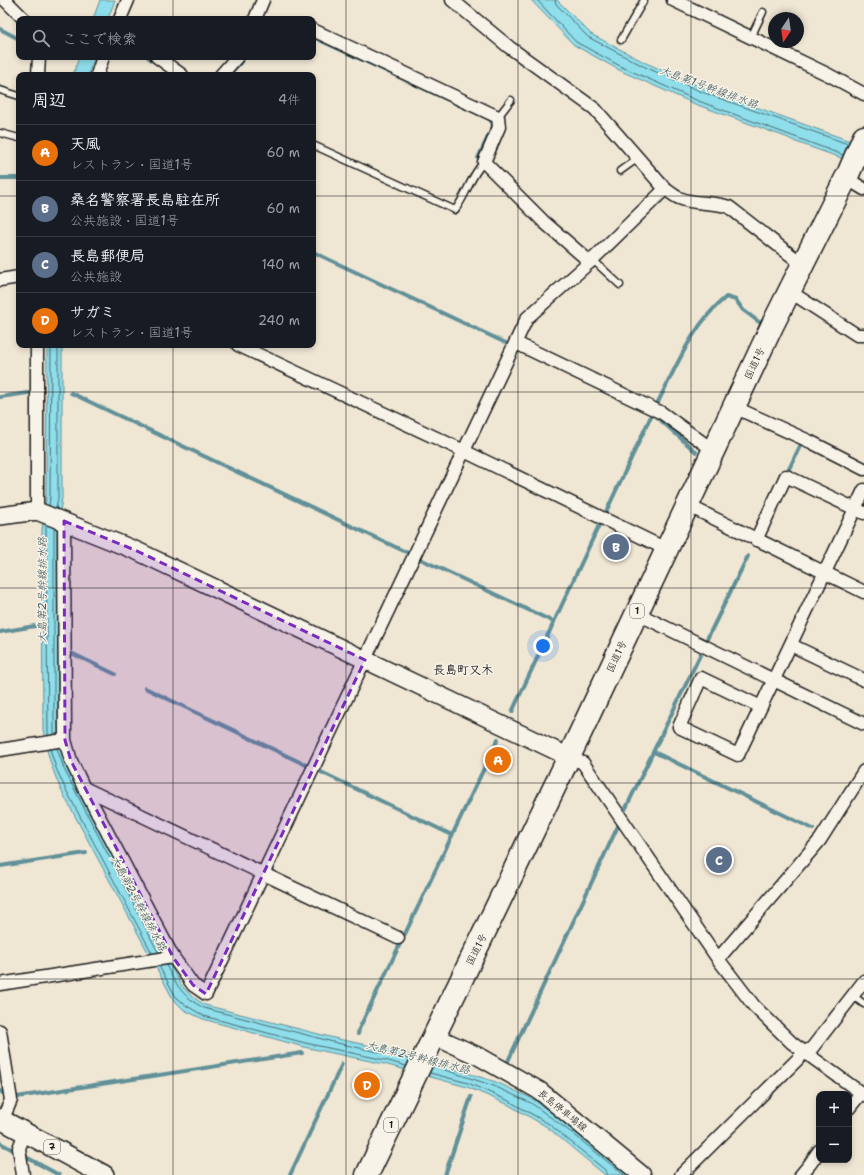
<!DOCTYPE html>
<html lang="ja">
<head>
<meta charset="utf-8">
<style>
  :root { --surface:#171b24; --page:#242831; --text:#f1f3f6; --muted:#9ea1a6; --line:#363941; --accent:#d1495b }
  body { margin:0; font-family:"Shantell Sans","Klee One",sans-serif; background:var(--page); color:var(--text) }
  .controls { position:absolute; right:12px; bottom:12px; display:grid; overflow:hidden; border-radius:8px; box-shadow:0 2px 6px #0003 }
  .controls button { width:36px; height:36px; display:grid; place-items:center; padding:0; border:0; border-bottom:1px solid var(--line); background:var(--surface); color:var(--text); font:20px sans-serif }
  .compass { position:absolute; left:768px; top:12px; width:36px; height:36px; border-radius:50%; background:var(--surface); box-shadow:0 2px 6px #0003; rotate:193deg }
  .you { position:absolute; left:543px; top:646px; width:14px; height:14px; margin:-10px; border:3px solid #fff; border-radius:50%; background:#1a73e8; box-shadow:0 0 0 6px #1a73e833 }
  .badge { display:grid; place-items:center; width:26px; height:26px; border-radius:50%; background:var(--accent); color:#fff; font-size:13px; font-weight:700 }
  .pin { position:absolute; translate:-50% -50%; border:2px solid #fff; box-shadow:0 1px 4px #0006 }
  .list { margin:0; padding:0; list-style:none }
  h2 { display:flex; justify-content:space-between; align-items:center; height:52px; margin:0; padding:0 16px; font-size:17px }
  h2 small { font-size:13px; font-weight:400; color:var(--muted) }
  .list li { display:grid; grid-template-columns:26px 1fr auto; gap:12px; align-items:center; box-sizing:border-box; height:56px; padding:0 16px; border-top:1px solid var(--line) }
  .list b { display:block; font-size:15px; white-space:nowrap }
  .list p { margin:0; font-size:13px; white-space:nowrap; color:var(--muted) }
  .list em { font-size:13px; font-style:normal; color:var(--muted) }
  .icon { flex:none; width:22px; height:22px; fill:none; stroke:currentColor; stroke-width:2; stroke-linecap:round; stroke-linejoin:round }
  .map { position:relative; flex:none; width:864px; height:1175px; overflow:hidden }
  .search { position:absolute; background:var(--surface); box-shadow:0 2px 6px #0003; left:16px; top:16px; width:300px; height:44px; display:flex; align-items:center; gap:10px; box-sizing:border-box; padding:0 14px; border-radius:8px; color:var(--muted); font-size:15px }
  .panel { position:absolute; background:var(--surface); box-shadow:0 2px 6px #0003; left:16px; top:72px; width:300px; height:276px; border-radius:8px }
  .map>svg:first-child { display:block }
  .water { fill:#8fdeeb; stroke:#619098 }
  .lines { fill:none; stroke-linecap:round; stroke-linejoin:round }
  .shore { stroke:#4a6a6f; stroke-width:1 }
  .stream { stroke:#619098; stroke-width:4 }
  .lane-casing { stroke:#1c1c1c; stroke-width:9 }
  .street-casing { stroke:#1c1c1c; stroke-width:15 }
  .secondary-casing { stroke:#1c1c1c; stroke-width:20 }
  .primary-casing { stroke:#1c1c1c; stroke-width:22 }
  .highway-casing { stroke:#1c1c1c; stroke-width:25 }
  .lane { stroke:#f7f3e8; stroke-width:6 }
  .street { stroke:#f7f3e8; stroke-width:12 }
  .secondary { stroke:#f7f3e8; stroke-width:17 }
  .primary { stroke:#f7f3e8; stroke-width:19 }
  .highway { stroke:#f7f3e8; stroke-width:22 }
  .marked { fill:#7b2cbf; fill-opacity:0.2; stroke:#7b2cbf; stroke-width:3; stroke-dasharray:8 5; stroke-linejoin:round }
  .grid { fill:none; stroke:#1c1c1c; stroke-width:1; stroke-opacity:0.55 }
  .labels { text-anchor:middle; stroke-width:3; stroke-linejoin:round; paint-order:stroke }
  .shield { fill:#f7f3e8; stroke:#5e5c59; stroke-width:1 }
  .shield-label { font-size:9px; font-weight:bold; fill:#1c1c1c }
  .street-label { font-size:10px; fill:#1c1c1c; stroke:#f7f3e8 }
  .water-label { font-size:11px; font-style:italic; fill:#3e565a; stroke:#f7f3e8 }
  .quarter-label { font-size:12px; font-weight:bold; fill:#1c1c1c; stroke:#f7f3e8 }
</style>
</head>
<body>
<div class="map">
<svg width="864" height="1175" viewBox="0 0 864 1175">
  <rect width="100%" height="100%" fill="#f0e6d4"/>
  <filter id="ink" filterUnits="userSpaceOnUse"><feTurbulence type="fractalNoise" baseFrequency=".025" numOctaves="2"/><feDisplacementMap in="SourceGraphic" scale="8" xChannelSelector="R" yChannelSelector="G"/><feConvolveMatrix kernelMatrix="1 2 1 2 8 2 1 2 1" color-interpolation-filters="sRGB"/></filter>
  <g filter="url(#ink)">
    <g class="water">
      <path d="M100,0h15l-7,19h-15z"/>
      <path d="M531,0h26l34,34 55,29 57,25 161,58v20l-68,-24 -10,-5 -91,-33 -74,-33 -47,-26z"/>
      <path d="M79,57h16l-7,18h-15z"/>
      <path d="M47,345h15v153l-5,34 1,198 3,18 6,19 85,165 28,51c7,10 15,16 25,22l133,34 62,13 96,30 37,17 42,31 55,45h-25l-58,-48 -40,-23 -40,-17 -83,-23 -80,-17 -101,-28 -19,-9 -11,-11 -112,-209c-9,-21 -15,-39 -18,-61l-1,-199 4,-33z"/>
    </g>
    <g class="lines">
      <g class="shore">
        <path d="M537,0l39,42 46,25 74,33 147,55"/>
        <path d="M555,0l1,4 32,33 57,30 57,25 146,52"/>
        <path d="M49,506l1,-9 1,-152"/>
        <path d="M56,509l2,-11v-153"/>
        <path d="M46,525l2,210"/>
        <path d="M54,528v206"/>
        <path d="M57,748l7,21 94,183"/>
        <path d="M50,749l6,19 9,20 87,165"/>
        <path d="M166,965c10,20 17,32 38,43l133,35 73,16"/>
        <path d="M159,966l17,31 11,9 17,10 101,27 80,17 21,6"/>
        <path d="M433,1066l61,20 37,17 41,30 52,42"/>
        <path d="M430,1073l38,10 41,18 40,23 56,46 2,5"/>
      </g>
      <g class="stream">
        <path d="M0,29l19,10"/>
        <path d="M313,37l176,82 3,3 1,4 -15,32"/>
        <path d="M148,57l7,5"/>
        <path d="M229,75l13,-14 2,-4"/>
        <path d="M0,178h19"/>
        <path d="M313,252l195,92"/>
        <path d="M71,393l337,160"/>
        <path d="M0,397l28,-4"/>
        <path d="M658,402c19,-37 35,-78 68,-105l10,3 7,10 16,12"/>
        <path d="M656,416l40,36"/>
        <path d="M789,469l11,-23"/>
        <path d="M605,514l47,-100"/>
        <path d="M418,558l136,64"/>
        <path d="M0,632l35,-6"/>
        <path d="M706,641l42,-85"/>
        <path d="M69,652l46,22"/>
        <path d="M145,688l161,77"/>
        <path d="M512,712l88,-189"/>
        <path d="M654,752l159,77"/>
        <path d="M321,772l131,63"/>
        <path d="M624,812l79,-163"/>
        <path d="M0,866l86,-13"/>
        <path d="M405,934l93,-195"/>
        <path d="M358,1034l1,-5 41,-85"/>
        <path d="M508,1061l110,-235"/>
        <path d="M0,1091l3,2"/>
        <path d="M17,1097l285,-44"/>
        <path d="M0,1143l13,7"/>
        <path d="M26,1157l33,18"/>
        <path d="M290,1175l52,-111"/>
        <path d="M445,1175l26,-78"/>
      </g>
      <g class="lane-casing">
        <g id="lane">
          <path d="M751,37l12,-25"/>
          <path d="M621,40l23,-40"/>
          <path d="M0,90l19,6"/>
          <path d="M498,117l13,-17"/>
          <path d="M0,133l19,5"/>
          <path d="M313,145l142,65c12,-15 15,-34 29,-48"/>
          <path d="M620,171l18,-13"/>
          <path d="M592,259l28,26"/>
          <path d="M853,996l11,8"/>
        </g>
      </g>
      <g class="street-casing">
        <g id="street">
          <path d="M5,0l19,19"/>
          <path d="M452,0l57,47 86,62 70,80c5,3 9,7 14,9 16,7 34,3 50,9l73,57"/>
          <path d="M673,0l156,75 35,19"/>
          <path d="M120,19l8,-19"/>
          <path d="M255,19l8,-19"/>
          <path d="M313,30l185,87 1,10 -15,35 60,60 46,40"/>
          <path d="M157,57l25,18"/>
          <path d="M38,75l1,-18"/>
          <path d="M97,75l6,-18"/>
          <path d="M221,75l16,-18"/>
          <path d="M846,178l18,11"/>
          <path d="M0,280l19,-3"/>
          <path d="M789,291l68,44h7"/>
          <path d="M516,343l146,70 51,37"/>
          <path d="M238,345l226,106 202,98"/>
          <path d="M734,407l77,35 53,27"/>
          <path d="M687,505l177,87"/>
          <path d="M37,511v-166"/>
          <path d="M64,521l1,219 6,21 13,27 314,150"/>
          <path d="M756,540l30,-64 78,37"/>
          <path d="M636,613l228,111"/>
          <path d="M791,645l73,35"/>
          <path d="M761,707l-60,-29 -22,49 59,28 126,-265"/>
          <path d="M0,750l64,-10"/>
          <path d="M569,757l14,6 135,196 36,47 38,37 72,52"/>
          <path d="M84,788l89,169 20,28 13,9 321,-676 63,-56 75,-73"/>
          <path d="M718,959l102,-119 44,-69"/>
          <path d="M0,984l173,-27"/>
          <path d="M0,1031l11,69 -9,21"/>
          <path d="M849,1108l12,-15"/>
          <path d="M23,1175l-4,-27 6,-15"/>
          <path d="M681,1175l124,-123 7,-4 52,-67"/>
          <path d="M801,1175l9,-11 9,-13"/>
        </g>
      </g>
      <g class="secondary-casing">
        <g id="secondary">
          <path d="M0,516l37,-5 100,40 432,206"/>
          <path d="M434,1036l46,21 60,34 102,84"/>
        </g>
      </g>
      <g class="primary-casing">
        <path id="primary" d="M0,1119l104,56"/>
      </g>
      <g class="highway-casing">
        <path id="highway" d="M367,1175l202,-418 203,-431 77,-154 15,-35"/>
      </g>
      <use href="#lane" class="lane"/>
      <use href="#street" class="street"/>
      <use href="#secondary" class="secondary"/>
      <use href="#primary" class="primary"/>
      <use href="#highway" class="highway"/>
    </g>
  </g>
  <path class="marked" d="M64,521l73,30 228,109 -159,334 -13,-9 -20,-28 -102,-196 -6,-21z"/>
  <path class="grid" d="M173,0v19M346,0v1175M518,0v1175M691,0v1175M173,57v18M0,196h19M313,196h551M173,345v830M0,392h864M0,588h864M0,783h864M0,979h864"/>
  <g class="labels">
    <g class="shield">
      <rect x="630" y="604" width="14" height="14" rx="3"/>
      <rect x="384" y="1118" width="14" height="14" rx="3"/>
      <rect x="44" y="1140" width="16" height="14" rx="3"/>
    </g>
    <g class="shield-label">
      <text x="637" y="614">1</text>
      <text x="391" y="1128">1</text>
      <text x="52" y="1150">7</text>
    </g>
    <g class="street-label">
      <text transform="translate(754 363) rotate(-65)" y="4">国道1号</text>
      <text transform="translate(616 656) rotate(-65)" y="4">国道1号</text>
      <text transform="translate(476 949) rotate(-64)" y="4">国道1号</text>
      <text transform="translate(563 1110) rotate(39)" y="4">長島停車場線</text>
    </g>
    <g class="water-label">
      <text transform="translate(709 87) rotate(20)" y="4">大島第1号幹線排水路</text>
      <text transform="translate(42 590) rotate(-90)" y="4">大島第2号幹線排水路</text>
      <text transform="translate(139 903) rotate(62)" y="4">大島第2号幹線排水路</text>
      <text transform="translate(418 1057) rotate(14)" y="4">大島第2号幹線排水路</text>
    </g>
    <g class="quarter-label">
      <text x="463" y="674">長島町又木</text>
    </g>
  </g>
</svg>
<div class="controls">
<button>+</button>
<button>−</button>
</div>
<svg class="compass" viewBox="-18 -18 36 36"><path d="M0-13l5 13h-10z" fill="#e53935"/><path d="M0 13l5-13h-10z" fill="#9ea1a6"/></svg>
<div class="you"></div>
<div class="pin badge" style="left:498px;top:760px;background:#e8710a">A</div>
<div class="pin badge" style="left:616px;top:547px;background:#5c6f8a">B</div>
<div class="pin badge" style="left:719px;top:860px;background:#5c6f8a">C</div>
<div class="pin badge" style="left:367px;top:1085px;background:#e8710a">D</div>
<div class="search"><svg class="icon" aria-label="search" viewBox="0 0 24 24"><circle cx="10" cy="10" r="6"/><path d="M15 15l6 6"/></svg>ここで検索</div>
<section class="panel">
<h2>周辺<small>4件</small></h2>
<ul class="list">
<li><span class="badge" style="background:#e8710a">A</span><div><b>天風</b><p>レストラン · 国道1号</p></div><em>60 m</em></li>
<li><span class="badge" style="background:#5c6f8a">B</span><div><b>桑名警察署長島駐在所</b><p>公共施設 · 国道1号</p></div><em>60 m</em></li>
<li><span class="badge" style="background:#5c6f8a">C</span><div><b>長島郵便局</b><p>公共施設</p></div><em>140 m</em></li>
<li><span class="badge" style="background:#e8710a">D</span><div><b>サガミ</b><p>レストラン · 国道1号</p></div><em>240 m</em></li>
</ul>
</section>
</div>
</body>
</html>
